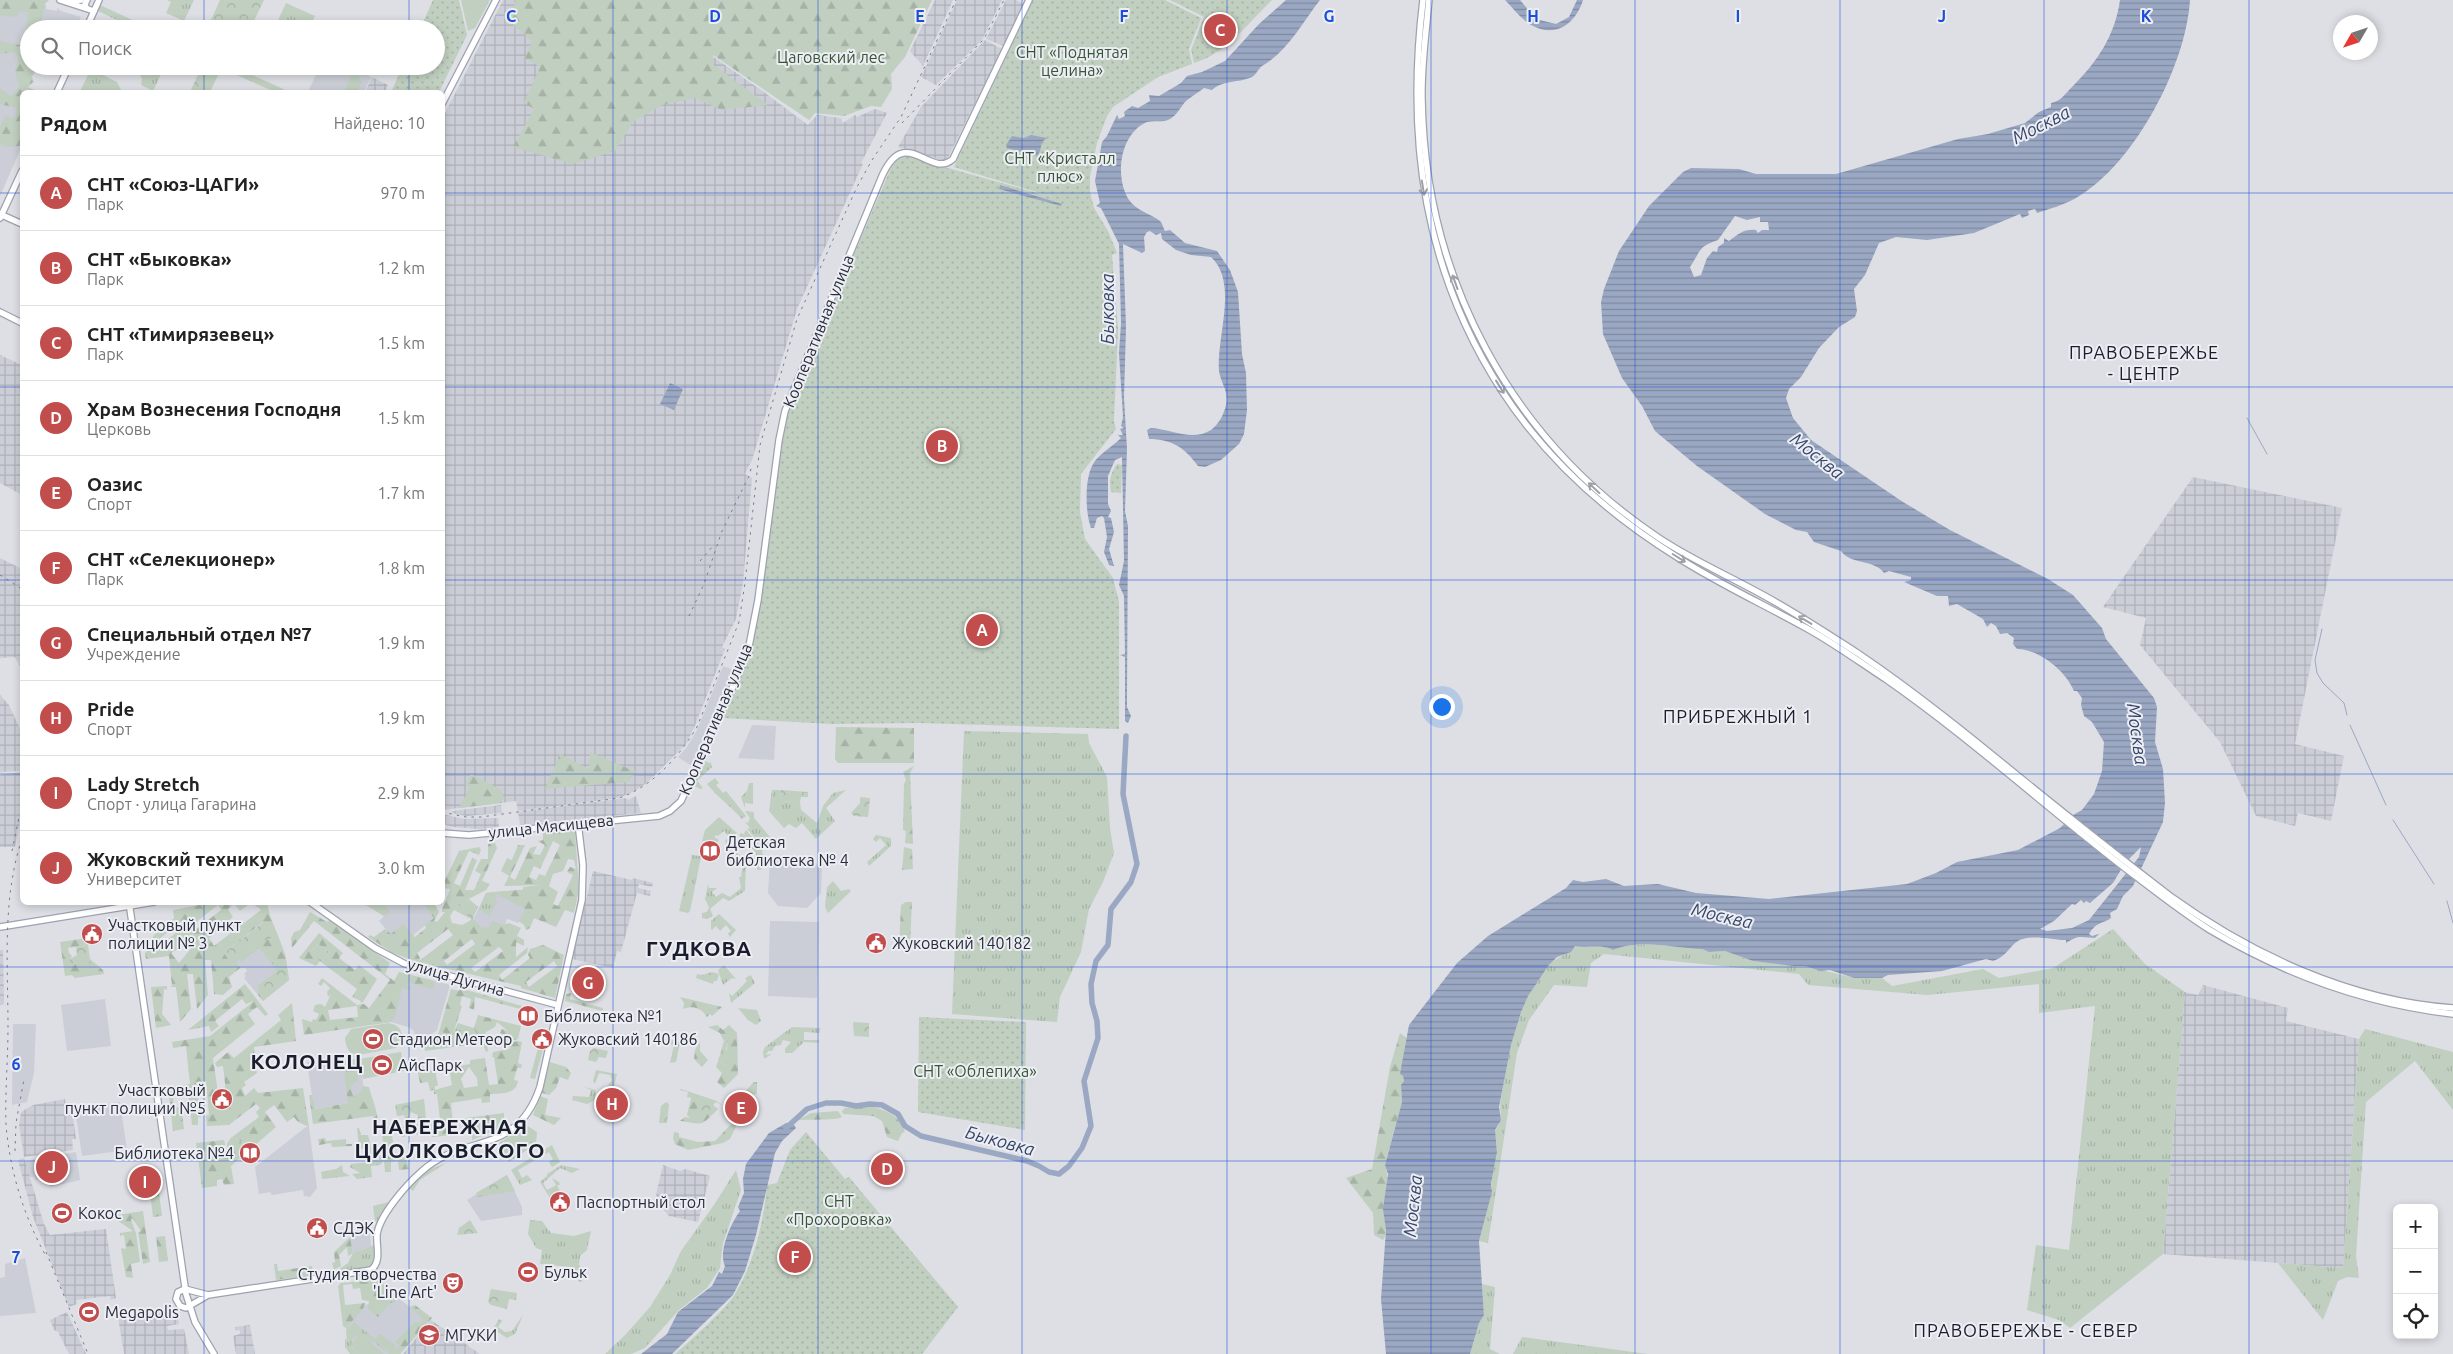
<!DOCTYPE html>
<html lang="ru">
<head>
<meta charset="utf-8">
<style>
  :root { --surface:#fff; --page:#f6f6f6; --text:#222; --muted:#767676; --line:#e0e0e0; --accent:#c14d4c }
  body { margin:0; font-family:Ubuntu,sans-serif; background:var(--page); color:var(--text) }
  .controls { position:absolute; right:15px; bottom:15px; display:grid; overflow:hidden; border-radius:8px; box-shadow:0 2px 8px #0003 }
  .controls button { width:45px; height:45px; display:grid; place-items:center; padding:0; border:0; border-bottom:1px solid var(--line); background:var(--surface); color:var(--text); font:25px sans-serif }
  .compass { position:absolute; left:2333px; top:15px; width:45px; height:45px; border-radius:50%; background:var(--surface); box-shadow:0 2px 8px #0003; rotate:231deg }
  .you { position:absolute; left:1441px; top:706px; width:18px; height:18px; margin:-12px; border:4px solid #fff; border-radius:50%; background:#1a73e8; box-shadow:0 0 0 8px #1a73e833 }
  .badge { display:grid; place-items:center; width:32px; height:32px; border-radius:50%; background:var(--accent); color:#fff; font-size:16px; font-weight:700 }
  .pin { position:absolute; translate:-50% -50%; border:2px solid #fff; box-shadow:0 1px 5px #0006 }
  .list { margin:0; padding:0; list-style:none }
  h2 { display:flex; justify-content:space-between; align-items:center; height:65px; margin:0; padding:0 20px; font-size:21px }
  h2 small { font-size:16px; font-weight:400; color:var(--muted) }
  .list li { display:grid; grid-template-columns:32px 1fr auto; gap:15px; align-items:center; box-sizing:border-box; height:75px; padding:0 20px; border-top:1px solid var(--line) }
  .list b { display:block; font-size:19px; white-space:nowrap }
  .list p { margin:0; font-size:16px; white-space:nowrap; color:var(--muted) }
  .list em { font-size:16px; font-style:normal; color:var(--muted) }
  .icon { flex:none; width:28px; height:28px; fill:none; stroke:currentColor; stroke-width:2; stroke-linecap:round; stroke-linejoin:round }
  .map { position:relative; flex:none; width:2453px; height:1354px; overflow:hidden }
  .search { position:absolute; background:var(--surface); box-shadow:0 2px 8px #0003; left:20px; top:20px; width:425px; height:55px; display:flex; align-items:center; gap:12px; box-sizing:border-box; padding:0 18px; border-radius:28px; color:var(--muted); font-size:19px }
  .panel { position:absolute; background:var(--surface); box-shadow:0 2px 8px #0003; left:20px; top:90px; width:425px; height:815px; border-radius:8px }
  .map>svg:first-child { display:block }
  .built { fill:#cbced6 }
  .industrial { fill:url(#industrial-grid) }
  .grass { fill:url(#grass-tufts) }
  .forest { fill:url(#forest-firs); fill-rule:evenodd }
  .park { fill:url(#park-crowns) }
  .garden { fill:url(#garden-dots) }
  .pitch { fill:#c0cfbf }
  .water { fill:url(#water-rules); fill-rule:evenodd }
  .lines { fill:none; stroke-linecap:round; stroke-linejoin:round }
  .stream { stroke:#9ba8c3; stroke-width:1 }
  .river { stroke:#9ba8c3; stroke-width:5.5 }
  .major-casing { stroke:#9ea2b0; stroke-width:8 }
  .major { stroke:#fff; stroke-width:5.5 }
  .rail { stroke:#787d8d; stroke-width:1; stroke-dasharray:2.5 5; stroke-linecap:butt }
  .oneway { stroke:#9ea0a6 }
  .grid { fill:none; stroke:#1d4ed8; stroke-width:1; stroke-opacity:0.55 }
  .labels { text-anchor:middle; stroke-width:4; stroke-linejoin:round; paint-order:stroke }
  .park-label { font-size:16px; fill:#375537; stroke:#eceef3 }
  .street-label { font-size:16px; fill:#282c3a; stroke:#eceef3 }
  .poi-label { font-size:16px; fill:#282c3a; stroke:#eceef3; text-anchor:start }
  .water-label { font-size:18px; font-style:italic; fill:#36456a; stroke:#eceef3 }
  .neighbourhood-label { font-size:18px; letter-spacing:1px; fill:#1a1d2b; stroke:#eceef3 }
  .district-label { font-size:21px; font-weight:bold; letter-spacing:1px; fill:#1a1d2b; stroke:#eceef3 }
  .grid-label { font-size:16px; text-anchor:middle; font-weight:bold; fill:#1d4ed8; stroke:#eceef3; stroke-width:4; stroke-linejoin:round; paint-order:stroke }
</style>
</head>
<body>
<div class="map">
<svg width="2453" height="1354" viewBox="0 0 2453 1354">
  <defs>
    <pattern id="industrial-grid" width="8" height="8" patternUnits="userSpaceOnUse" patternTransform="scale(1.25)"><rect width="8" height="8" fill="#cbced6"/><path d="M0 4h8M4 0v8" fill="none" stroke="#aeb1b8"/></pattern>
    <pattern id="grass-tufts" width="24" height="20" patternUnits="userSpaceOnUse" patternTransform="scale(1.25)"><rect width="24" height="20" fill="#c0cfbf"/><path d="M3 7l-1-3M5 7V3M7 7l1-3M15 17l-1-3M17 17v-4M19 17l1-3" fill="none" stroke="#a5b2a5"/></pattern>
    <pattern id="forest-firs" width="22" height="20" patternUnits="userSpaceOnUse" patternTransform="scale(1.25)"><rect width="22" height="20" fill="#c0cfbf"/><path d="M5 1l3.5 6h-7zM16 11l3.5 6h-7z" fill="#a5b2a5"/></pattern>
    <pattern id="park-crowns" width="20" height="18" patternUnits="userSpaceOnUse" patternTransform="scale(1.25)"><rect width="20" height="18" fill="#c0cfbf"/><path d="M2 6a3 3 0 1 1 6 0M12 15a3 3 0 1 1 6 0" fill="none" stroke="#a5b2a5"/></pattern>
    <pattern id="garden-dots" width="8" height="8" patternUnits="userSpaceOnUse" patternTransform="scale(1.25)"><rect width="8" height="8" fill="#c0cfbf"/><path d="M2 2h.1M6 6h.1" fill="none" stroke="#a5b2a5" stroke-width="1.8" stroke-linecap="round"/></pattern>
    <pattern id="water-rules" width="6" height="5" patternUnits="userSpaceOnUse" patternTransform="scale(1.25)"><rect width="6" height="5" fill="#9ba8c3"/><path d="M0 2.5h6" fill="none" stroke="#7e899f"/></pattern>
  </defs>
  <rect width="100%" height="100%" fill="#dddfe5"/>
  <g class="built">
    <path d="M0,0h18l28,5v4l11,2v-3l4,3 20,6 -5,12h-47v37h10l-7,11 2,5 -6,5 12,5h-18v54l-22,50z"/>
    <path d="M320,66h29l22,11 -7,15h-56z"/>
    <path d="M723,666l14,5 -45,95 -14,-9 9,-10 10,-17z"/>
    <path d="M752,725l24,1 -2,34 -36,-2z"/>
    <path d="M777,855l35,4 10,10 -1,24 -14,15 -29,-2 -10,-13 2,-32z"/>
    <path d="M527,889l1,38 -9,-6 -1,2 -11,-4 -6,15 -20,-7 -8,-7 13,-27z"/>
    <path d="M362,903h60l12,15 -34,28 -21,-25 5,-5z"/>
    <path d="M770,921l49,1 -2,76 -49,-2z"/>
    <path d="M264,922l21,32 4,26 -26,21 -19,-23 2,-2 -2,-2 3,-3 -2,-3 -9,1 -12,-16z"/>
    <path d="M399,972l51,13 -13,45 -18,13 -6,-13 -5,-3 -17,-5 -15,2 19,-37z"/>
    <path d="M105,999l6,47 -44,5 -6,-46z"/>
    <path d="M13,1024h23l-2,49 -7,29 -15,3z"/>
    <path d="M340,1058l3,3 13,-2 3,16h3l3,25 -51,9 -7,-47z"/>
    <path d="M120,1102l7,48 -45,6 -7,-47z"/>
    <path d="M306,1127h3l8,61 -7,9 -6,-1 -1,-6 -31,5 -2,-3 -11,2 -4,-27z"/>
    <path d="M76,1152l4,28 -30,7 -2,-13 -3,1v3l-10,2 -1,-3h-6l-3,-16z"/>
    <path d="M507,1175l15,32v8l-41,6 -14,-21z"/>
    <path d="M364,1222l2,11 4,1 1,12 -18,7 -3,-16z"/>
    <path d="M25,1258l11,55 -36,3v-38l5,-1v-13z"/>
    <path d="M380,1282l47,40 -27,32h-47l-5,-12 -3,-21 13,-15 11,-2z"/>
  </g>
  <g class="industrial">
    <path d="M503,0h79l130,56 52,36 44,33 9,-10 24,3 2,5 12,-8 2,2 18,-8 12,4 -26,50 2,1 -66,145 -45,151 -7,14 7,4 -9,105 -7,36 -14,28 3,2 -31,79 -8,16 -38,38 -15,10 -15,6 -100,13 -2,-10 -73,9v-693z"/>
    <path d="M935,0h18l-30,66 -13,-15z"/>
    <path d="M957,0h45l-20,40 -46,45 -15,-8z"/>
    <path d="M1006,0h10l9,5 -21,41 -18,-7z"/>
    <path d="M985,40l17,9 -55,111 -3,1 -46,-14 23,-40z"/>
    <path d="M372,77l16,8 -3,7h-20z"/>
    <path d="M0,355l22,10v130l-22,-12z"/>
    <path d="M2193,477l149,31 -47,236 49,12 -13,65 -33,-8 -3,13 -39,-10 -36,-74 -80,-97 6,-27 -43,-11z"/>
    <path d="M0,558l22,11v13l-15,-7 15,8v87l-7,-13 -15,1z"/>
    <path d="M0,695l9,10 13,28v38l-22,1z"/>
    <path d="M22,772v41l-7,34h-15v-72z"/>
    <path d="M636,796l5,17 -121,12 -2,-13 107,-14 3,2z"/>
    <path d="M501,805l1,8 -36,3 -14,-3v-2z"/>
    <path d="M442,814l22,5 34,-1 1,9 -20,2 -26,-2 -10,-3z"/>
    <path d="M593,871l39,9 1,-2 20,5 -1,4 -13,-3 -1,4 13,3 -1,5 -13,-3 -16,59 -4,-1 -4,17 -41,-9z"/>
    <path d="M0,950h3l1,49v5l-4,1z"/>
    <path d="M2203,985l85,23 -2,13 73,18 -16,229 -180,-14 22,-262 13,3z"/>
    <path d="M65,1099l1,9 6,3 4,28h-4l1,11 -49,7 -5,-32 2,-13 12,-7z"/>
    <path d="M24,1158l20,66 6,11 56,-6 10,69 -5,2 -1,-4 -34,4 1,4 -8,3 -36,-90 -15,-57z"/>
    <path d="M663,1165l17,6 5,-2 25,7 -12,46 -29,-6 -11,-14 -2,-8z"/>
    <path d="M171,1311l6,3 2,10 -12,2 1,4 16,-1 5,25h-65l-6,-37z"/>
    <path d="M67,1312l19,42h-17l-11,-22 -4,-2 -4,-10z"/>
    <path d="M431,1320l49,34h-77z"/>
    <path d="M250,1325l5,29h-19l-3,-18 7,-2v-4l-4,1 -1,-4z"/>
  </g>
  <g class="grass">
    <path d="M167,0h27l-10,21 -18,-8 5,-11z"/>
    <path d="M286,3l29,13 -6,13h-35z"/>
    <path d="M100,5l52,24h-16l-38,-18z"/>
    <path d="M140,66h14l9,4 -10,21 -12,-6 1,-6 -4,-8z"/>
    <path d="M91,69l26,13 4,8 -2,2 -39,-1z"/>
    <path d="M239,69l51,23h-15l-43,-19z"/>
    <path d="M964,731l124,3 1,9 18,34 3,51 4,25 -11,29 -14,27 -8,43 -21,45 -3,25 -105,-8z"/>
    <path d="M703,761l8,2 1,4 -15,14 6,7 -3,1 -9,-5z"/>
    <path d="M715,778l4,5 -3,2 7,8 3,-2 20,25 -4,3c-11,-13 -23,-20 -35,-35z"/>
    <path d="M749,783h4v21l-8,-1v5l-4,-11 6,-6z"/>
    <path d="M772,790h9l-1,11 20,1 1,8 16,13 6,-17 10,-13 13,-3 -20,18 9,13 -19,18 -14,-16 -6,5 -7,-4 -5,4 -15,-17z"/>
    <path d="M745,811l9,1v6l17,20 -3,3 7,8 -9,-2 -2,1 -6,-7 1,-2h-3l-9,-10 3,-1 -5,-6 3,1 2,-5z"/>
    <path d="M719,817l18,16 -10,11 -2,-3 4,-4 -5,-6 -6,5 -2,-1 -2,2 5,3 -7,9 -6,-8h-4l3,-11z"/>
    <path d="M746,830l10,11 -3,3 4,-2 6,7 -1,4 -6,-6 7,7 -2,16h-4l-1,-17 -17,-18 2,-2 4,2 -1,-2z"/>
    <path d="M876,835l15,3v8l-22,20 -2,-4 19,-17 -6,-7 -4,4 -3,-3z"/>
    <path d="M702,846l3,4 -3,2 -12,59 -2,2 -9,-2 13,-56 8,1z"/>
    <path d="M735,850l11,13 -1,28 -16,10 -6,-3 -13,11 3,7 -7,3 -4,-1v-5l5,-1 2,-5 -4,-8 3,-15 1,4h8l-5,4 4,5 6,-4 8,4 11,-9 -2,-11h2l2,-14 -11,-10z"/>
    <path d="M833,881l8,10 8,-2 2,2 -23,22 -3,-6 2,-20z"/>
    <path d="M493,892l4,4 -2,4 2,1 -7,15 -11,-7 7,-16z"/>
    <path d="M719,914l17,16 -6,7 -2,-3 3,-3 -5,-6 -6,6 -4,-5 -4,4 -1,-1v-8z"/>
    <path d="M2113,929l32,35 40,28 -22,262 -93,74 -11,-8 -32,-10 9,-65 33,5 26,-244 -56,7v-29l-112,11 -119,-10 -9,-11 -195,-20 -13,9 -4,24 -33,-2 -25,35 -12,33 -29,190 -9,-2 13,-49c-2,-14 4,-27 5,-41 0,-7 -2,-13 -2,-20 1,-3 4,-6 5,-10 2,-6 -1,-15 1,-23 8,-45 15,-97 47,-132 8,-9 20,-11 27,-20 12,2 28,-2 38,4 29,-12 58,-2 89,-1l7,3 16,-1 28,10 52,5 49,12h28l10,8 91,-17 16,9 54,-10z"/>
    <path d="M724,965l12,14 -4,-1 -9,7 -5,-15z"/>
    <path d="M751,975l4,8 -24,20 -2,-10 3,3 15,-15 -2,-3z"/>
    <path d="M458,1023l16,5 4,9h6l-1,2 4,5 1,7 -2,1 -3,-8 -3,-1 -1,-4 -41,-5 1,-2 14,2z"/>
    <path d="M792,1027l28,1 -1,5 -15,-1v8h15v3l-15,-1 -12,11h-7v-4l6,-7 -8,-2 -2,5 -6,1 -3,5h-4l-2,4 6,-1 -8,5 -1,-7 2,-5z"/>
    <path d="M2365,1029l88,23v58l-38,-49 -49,41 -10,154 3,22 -12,-1 -9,4 -15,39 -45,-57 65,5 16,-229z"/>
    <path d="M596,1070l21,4 -3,13 2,3 -10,-2 6,-8 -2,-5 -11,-2 -4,11 -2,-3z"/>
    <path d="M754,1082h3v12l-11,2 -11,14 -4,-4z"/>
    <path d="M584,1087l12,3 -1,10 -8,4 -15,-4 1,-4 16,1 2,-7z"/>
    <path d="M395,1105l12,11 4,-4 -3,10 4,1 1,9 8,-1v3l-13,2 5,-7 -5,-4 -10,7 -1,-4 9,-2 -2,-11 -7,1z"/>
    <path d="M526,1125l11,7 -1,12 -27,18 -11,-18z"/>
    <path d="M552,1145l8,17 -8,5 -3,-5 4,-3 -4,-7 -31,18 4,8 5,-3 5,5 -12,5 -9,-15z"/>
    <path d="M468,1154l-22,9 -26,17 -7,11 -4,-3 19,-18z"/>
    <path d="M561,1165l19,4 -8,4 -12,-5 -17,15 4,7 9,-5 -4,-7 7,4 1,3h-3l4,8h5v8l-10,-15 -8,5 7,15 -15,-24 7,-6v-2z"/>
    <path d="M736,1170l5,20 -18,53 -3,25 -13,20 -28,22 -34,38 -14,6h-26l20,-19 25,-28 20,-32 11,-24 33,-46z"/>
    <path d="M389,1202l-12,20h-2l-2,-16z"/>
    <path d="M530,1220l12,1 9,12 23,3 17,-5 -4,19 -7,6 -1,9 5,5 -2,12 -4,-1 1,-3 -8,-11 -31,-3 2,-14 -6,-2 -8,-14z"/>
    <path d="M374,1245l2,15 -7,8 -31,6v-4l10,-7 5,-10z"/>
    <path d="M1482,1284l13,3 -5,62 10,5h-30l9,-31 5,-8z"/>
    <path d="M523,1315l-8,19 -8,4 -14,-9 6,-10 3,2 -4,6 7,5 7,-1z"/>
    <path d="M354,1322l21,17 5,-5 2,1 -5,8 14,11 9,-8 -6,8h-5l-16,-13 -2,1c-6,-6 -11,-9 -19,-3l-1,8 6,7h-7l-5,-7v-9l2,3 -1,-11z"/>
    <path d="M1522,1337l126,17h-135z"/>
  </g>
  <g class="forest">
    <path d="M0,0h49l-4,4 -5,25h-11v9l-4,-1 3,-25 -9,-1 -2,6 -17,-2z"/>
    <path d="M515,0h417l-27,57 -14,17 1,15 -11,18 -10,-1 -27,10 -29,-3 -6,7 -96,-65 1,10 54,40 -46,5 -27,-12 -33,7 -29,17 -18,29 -43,13 -59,-17 21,-38 -10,-6 16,-36 -15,-9 7,-17 -22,-19z"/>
    <path d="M0,41l29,6v19h9l-7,11 2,5 -6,5 10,5h-15l-1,54 -14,1 -7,-3v-17l5,-11 10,2 2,-10 -17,-4v-16l11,8 8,-9 -4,-17 4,-14 -5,-4 -14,2z"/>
    <path d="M836,727l78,1v35h-76l-3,-4z"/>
    <path d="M590,752l46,20 -8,10 -83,7 15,-35 29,15z"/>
    <path d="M914,766l-4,7 3,71 -8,-1 1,-12 -3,-1 1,-46 2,-4 -3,-8z"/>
    <path d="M471,774l29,15 5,10 -4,1 1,3 -43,5 11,-21 -5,-2z"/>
    <path d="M566,829l9,2 4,59 -5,23 -9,-3 -9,17 -22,-9 -4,10 -4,2 -2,-5 -5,-4 6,-12 -32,-17 30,-2v-3l17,-2 -36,1 5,-10 -8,-5 6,-13 5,2 6,-15h7l-15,32 5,3 15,-32 7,-2 -4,8 7,1 5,-10 -8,-4 6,-1v-8zM553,841l7,4 -15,31 -6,-2 -3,6 -7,-3 5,-11 6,3zM568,859l6,1 2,9 -6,-2 -3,5 6,3 -15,31 -5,-2 5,-12 -9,-6 4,-12 10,-3z"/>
    <path d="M495,843l2,5 -15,33 8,3 -4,6 -27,14 22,23 7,1 5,-7 9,4 7,-2 12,5 -4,8 7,4v6l-8,-4v15l12,-10 -1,6 -28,22 3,5 28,-22 -2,-3 2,-6 13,-4 21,10 -9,43 -34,-10v-2l-103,-24 -25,-9 -25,-16 2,-2 4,2 11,-8 6,5 12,-10 12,13 11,-9 -1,-3 9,-7 -12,-15h12l5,9 -5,9 3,1 8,-10h-3v-3l8,-20 -7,-1v-4l16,-33 20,-4 2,3 -2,5 -10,-4 -15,32 6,3 12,-28 5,2 -12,30h9l7,-16 -6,-3 6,-12h7v-15zM454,910l17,9v1l-9,5 -10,-2 -2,-7zM448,929l5,6 -34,26 1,-3 -3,-5zM472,939l3,5 -28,21 -3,-4zM499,947l4,4 -28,21 -4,-4zM554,961l3,5 -28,21 -3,-5z"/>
    <path d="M904,847l8,2 1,20 -11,1z"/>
    <path d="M268,902c-3,9 16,43 18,57l-15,4 -12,-15 -18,14 -1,-2 6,-6 -2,-3 9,-6 17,-7 -7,-16 -39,31 9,12 3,-2 4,5 -11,9 3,10 -9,8 -9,-1 -3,-34h-6l3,35 -11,14 -4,-35h-6l4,35 -11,13 -4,-35h-6l2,-1 -3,-30 -23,3 -1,-6 8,-8v-9l21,-18 -1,-8 37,-7h41l-11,8 -6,-7 -6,5 5,8 -24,21 5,8 47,-36 -8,-7zM218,905l3,5 -27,21 -3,-5zM184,919l4,5 -28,21 -3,-4zM189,943l3,4 -13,16 -8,-10z"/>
    <path d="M906,902h6l-2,44 -11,2 2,-43z"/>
    <path d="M369,903h20l-4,3 5,6 -6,4 -19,-12z"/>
    <path d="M310,912l17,10 3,-3 60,44 -5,11 9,7 5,-9 36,9 -2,8 -25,-7 -1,4 3,2v2l-8,-2 -7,29 -4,5 -87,13 -2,-16 10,3 1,-3 3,1 3,-6 -6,-3 2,-6 6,-1 4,3 6,-13 -3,3 -1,-5 3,-4 -6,-6 -3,4 -3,-2 4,-6 35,27 7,-1 5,4 21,-28 -76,-59 -22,27 -1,-10 3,-6 6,-2zM357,1006l1,11 -28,3 -2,-10z"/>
    <path d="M319,933l24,20 -4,5 16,12 4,-5 18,14 -14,23 -3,1 1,-2 -9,-4 5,-8 -36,-27 8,-10 -11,-8 -8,9 10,8 -4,5 -17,-8z"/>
    <path d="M94,937l-6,8 -20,3 1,5 3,3 -2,3 1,5 7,-1 12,4v-8l13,11 1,4 -29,4 -3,-3 -7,1 -5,-34z"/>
    <path d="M245,984l23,30 -3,2 -8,-9 -9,7 7,10 -42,34 6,42 8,1 -4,-35 -6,1 -2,-4 13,-11 6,6 47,-38 -3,-5 14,-12 4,38 -42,6 3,26 -13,9 2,3 -4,3 3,8 9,-8 4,5 45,-5 6,39 -11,-5 -4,-5 -7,5 -13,-17 -9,7 11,15 -45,39 3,18 -10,1 -2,-6 -5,1v6l-15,2 -6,-45 28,-3 1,5h-5l10,16 -3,-17 3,-5 3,16 11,-12 -12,-6 27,-20 -3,-5 4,-4 -4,-4 -27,21 -22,1 -1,-10 3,-1 -3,-34 -10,1 5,35h-3v8h-6l-4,-31 -16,-3 2,16h7l3,22 -11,2 -5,-44 22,-3 -4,-38 -13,2 -1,-6 38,-6 44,-35 -8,3 -4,-5 -27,22 4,5 -8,6 -2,-6 -21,4z"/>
    <path d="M167,986v4l-3,-1 -2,25 9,11 -15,3 -5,-41z"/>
    <path d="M460,988l76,22 -1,3 -60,-16 -1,13 -5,-2 2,-9 -9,-3 -2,9 2,1 -9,28 -14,-2 12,-43 8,2z"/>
    <path d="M571,993l-1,6 33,9 -1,3 -37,-10 1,-7z"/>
    <path d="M680,997l42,10 -10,9 -2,-2 -3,3c-6,-9 -13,-12 -24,-8l1,-6z"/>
    <path d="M738,1008l19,2 4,11 -5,4 -8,-5z"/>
    <path d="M478,1015l43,11 -3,13 -23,8 -5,-8 2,-2 12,3 1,-5 -5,-2 2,-4 6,2 -11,-9 -2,5 -9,5 -2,5h-6l-4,-9z"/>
    <path d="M717,1025l6,5 6,-5 8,8 1,41 -14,14 -7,-6 5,-9 -6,-6 2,-6 7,4 3,-25 -4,1 -4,-8 -12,-6z"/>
    <path d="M1400,1033l8,6 -7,35 2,2 1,5 -3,4 1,17 -17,62c6,18 -3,38 0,56 1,7 2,14 -2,20l-9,-5 -1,-22 -27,-35 26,-9 18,-102z"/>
    <path d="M438,1034l41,5 1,4 -55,8 -1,-7z"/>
    <path d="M656,1036l24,6 -4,20 -6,1 4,-18 -19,-4z"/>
    <path d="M517,1041l5,1 -4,21 4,2 -1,3h-4l-3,12 4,1c-2,14 -18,12 -28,13v8l-8,1 -1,-5 -30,5 3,32 -22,2 -2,-15 10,-2 -3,-26h-3v-4l-4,1 -2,-9 -8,1 -2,-10 6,-7 1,6 10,-2 3,16h-3v4l17,-5 -3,-17 21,-4v-4l15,-2 4,27 9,-1 -4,-27h-2l1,-5 19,-4 -10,-2zM469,1067l8,11 1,8 -14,2 -3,-9z"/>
    <path d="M700,1042v9l8,9 -6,7 -8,-8 1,-9z"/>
    <path d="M539,1044l5,2 -9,33 -5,-1z"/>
    <path d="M356,1059l2,21 -8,7 3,9 6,-2 4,-8 6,1c3,12 7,19 9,34l-4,1 -1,-6 -60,8 -4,-29h3l3,14 33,-6 -5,-42z"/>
    <path d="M550,1062l16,5 5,6 -3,7 -8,-3 -4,11 -7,7 -7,-2z"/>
    <path d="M681,1089l36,12 5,4 -6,-3 -3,3 5,4c-19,19 -14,15 -38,12l5,-4 5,1 -3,-3 4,-17 -4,-1 1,-5 -8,-2z"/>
    <path d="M540,1096l8,3 -3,16 16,3 -7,7 -21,-10z"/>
    <path d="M869,1106c17,4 31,9 36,26l-3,1 -4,8 -11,-4 -5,-16 -9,-5 -30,-2 -1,-3 3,-3z"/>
    <path d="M838,1111l4,6c-6,4 -35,2 -44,3l13,-7z"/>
    <path d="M504,1113v14l-32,13v-12l-6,-10z"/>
    <path d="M737,1118l2,2 -9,19 -7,4 -35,7 -13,-6 -2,-6 1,-6 5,1v4l19,5 17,-1z"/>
    <path d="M388,1127l3,1 4,28 11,2 3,11 -10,1 -1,-9 -7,1v10h-6l-1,-11 -4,4 -9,1 1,11 -15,2 -5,-5 8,-1 -10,-6 1,-3 20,-2 -1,-14 -11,1 -2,-21h2l2,7h7l5,20 6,6v-6l6,-1 -4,-26z"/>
    <path d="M325,1138l1,3 20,-2v5h6v2l-20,1 -1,-4 -12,2 -1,-6z"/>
    <path d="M342,1165l1,7 7,4 -28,3 -1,-7 15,-3z"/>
    <path d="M150,1193h9l3,23 -9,1z"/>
    <path d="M143,1211l7,51 -7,2 -5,-32 3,-1 -9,-13 -1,2 5,13 4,29 -9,2 2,14 -7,-1 -5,-29 5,1 -2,-14 -4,1v-3l13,-2 -15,-10 -1,-6z"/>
    <path d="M165,1236l3,25 -9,1 -3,-25z"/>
    <path d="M350,1237l3,16 -5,3 -1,-9 -8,8 2,11 -7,4 -2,-7 3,-1 -1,-10z"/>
    <path d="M274,1264h3l1,7 34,-5 1,9 -37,5z"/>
    <path d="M380,1279l3,1 -1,3 14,12 -1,8h-5l-12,14 -10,-8 1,-8 -7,-1 -2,-12 -7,1 -1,-5 -9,1 2,20 20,-2 -2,6 -17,19 -3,-2 -5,-40 3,-3z"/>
    <path d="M415,1305l17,13 -32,36h-6l6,-8 -5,-4 21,-21 3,3 4,-5 -14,-12z"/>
  </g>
  <g class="park">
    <path d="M220,0h44l-14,29h-43z"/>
    <path d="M202,66h27l-10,7 -9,19h-20z"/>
    <path d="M781,790l27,2v5h-7l-1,5 -20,-1z"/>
    <path d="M860,797l10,1 -2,19 -14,-1 -3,-3 9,-10z"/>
    <path d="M469,899l9,8 -6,13 -14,-16z"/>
    <path d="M264,922l7,16 -18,7 -9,6 3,3 -14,11 -9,-12z"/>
    <path d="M318,944l11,8 -8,10 -11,-9z"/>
    <path d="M88,945l3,22 -12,2 -1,-6 -8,1v-5l7,-4 -1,-8z"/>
    <path d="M286,959l3,21 -26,21 -5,-6v-9l19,-15 -6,-8z"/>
    <path d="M712,972l7,2 -2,7h-3l-1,3 -17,-6 1,-4 5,1z"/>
    <path d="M853,1022l16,1v14l-15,-1z"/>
    <path d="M728,1040l-2,10 7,6 -8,9 -7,-4 6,-20z"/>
    <path d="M594,1048l14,3 -2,7 -7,-1 -3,5 -8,-2 2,-9z"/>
    <path d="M424,1099l3,28 -3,3 -3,-2v3l-8,1 -1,-3 -4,7 -6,1v-5l6,-7 4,3v-4h6v-9l-7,-3 -4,4 -12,-11z"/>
    <path d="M702,1100l11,5 -9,14 -7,-1 -4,-4z"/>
    <path d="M666,1102l3,2 -2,19h-8l2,-17z"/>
    <path d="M232,1137l12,6 -5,12h-6l-3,-16z"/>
    <path d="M507,1175l8,16 -38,6 -1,-4z"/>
    <path d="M470,1220l8,13 -21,2 2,-7z"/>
    <path d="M491,1289l26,4 -1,7 -7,-1 -2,10 -16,-4 -3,-3z"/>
  </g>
  <g class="garden">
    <path d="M433,0h26l8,35 -28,57h-48l12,-26h33v-37h-16z"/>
    <path d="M1033,0h132l36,18 -12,31 3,15 -34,13 -45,30 -6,9 -10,27 -7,33v16l4,16 14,23 9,22 -5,2 6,74 -4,92 2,8 -35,45 -1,38 5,27 28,39 6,24v127l-199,-6 -87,1 -110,-6 -1,-3 25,-54 8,-30 32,-220 104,-243 5,-8 11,-5 41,13 108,30 -102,-31z"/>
    <path d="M1170,0h102c-24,23 -46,54 -78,63l-3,-13 13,-33z"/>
    <path d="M1117,464l5,1 -1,28 -10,-1c-2,-11 -1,-18 6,-28z"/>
    <path d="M919,1017l107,5 -1,108 -107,-18z"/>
    <path d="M806,1132l39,47 4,-2 109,130 -36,47h-247c15,-13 50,-44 60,-60 19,-31 29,-73 32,-109l10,-2 13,-33z"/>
  </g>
  <g class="pitch">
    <path d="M461,0h29l-15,28 -7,3z"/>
    <path d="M352,73l8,4 -1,3 3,2 -5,10 -12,-2z"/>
    <path d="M389,1023c14,3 17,15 7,25l-38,7c-10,-1 -12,-8 -13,-17l6,-9z"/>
    <path d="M401,1052l3,19 -41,8 -4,-20z"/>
    <path d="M556,1186l9,15 -8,5 -9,-15z"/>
    <path d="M382,1335l15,12 -6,7 -14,-12z"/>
    <path d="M358,1336h5l21,18h-27l-6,-10z"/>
  </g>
  <g class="water">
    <path d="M1286,0h34c-18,23 -32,51 -58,66 -4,3 -6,9 -10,11 -13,6 -29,3 -40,13l-8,-2c-6,5 -14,9 -19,14 -5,6 -8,13 -15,17 -7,4 -15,1 -23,3 -27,11 -33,55 -18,78 8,11 22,14 31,21 3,3 3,7 5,10l5,-1 15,13 32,8 13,19 8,22 4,62 4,19 1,37 -3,24 -5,10 -18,16 -16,7 -7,-1c-13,-18 -26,-27 -49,-27l-2,-9 4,-2c20,1 41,14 60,2 8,-6 13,-16 15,-25 3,-14 -5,-21 -7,-34 -3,-34 20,-88 -8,-114l-20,-2 -15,-5 -14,-11 -1,-6 -5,2 -6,-4 -3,1 -3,5 1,14 -3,2 -19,-9 3,83 -2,70 3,52 -2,62 3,15 -1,168v13l4,9 -3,7 -3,-2v-64l-5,-2 5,-1 -1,-58 -5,-11 5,-24 -2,-104 -7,3 -7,16v28l3,7 -3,6 3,1 3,14 -5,17 5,17 -5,-1 -5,-13 3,-15 -3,-19 -2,-2 -5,2 -3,10h-3c-6,-16 -7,-53 4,-67 7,-9 18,-15 26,-23l-3,-3h5l-3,-6 4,-1 -3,-2 2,-9 -4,-64 2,-30 -2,-79 -18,-36 -5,-2 4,-3 -5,-22 7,-39 5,-6 10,-21 2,4 6,-3 -1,-4 8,-6 6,2 12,-7 -1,-6 10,1 22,-13 6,-7 15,-4 23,-11 34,-37z"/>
    <path d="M1505,0h15l16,19 20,5 13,-7 8,-17h6c-7,23 -27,39 -52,25 -10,-6 -18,-17 -26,-25z"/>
    <path d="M2120,0h70c-4,66 -56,165 -114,198 -12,7 -27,11 -39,15l-2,-4 -7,2 1,4 -7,3 -2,-4 -46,19 -47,7 -31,-3 -17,6 -14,32 -11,14 3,22 -2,6 -16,10 -20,21 -18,29 -12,12 -3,9 7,20 18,22 92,62 47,28 98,49 25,16 29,33 4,11 48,59 3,9 -2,35 8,27 2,34 -2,19 -30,64 -10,10 -6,13 -7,4 1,5c-8,6 -14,3 -22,16l3,2 7,-2 -4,4c-17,0 -14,-4 -29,5v-3c-14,0 -41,-8 -52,4 -7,7 -10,13 -21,17l-7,-2 -44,12 -54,4 -6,3h-28l-24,-8 -9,1 -16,-5h-11l-41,-5 -28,-10 -16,1 -7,-3c-31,-1 -60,-11 -89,1 -10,-6 -26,-2 -38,-4l-4,6 -14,5 -9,9 -20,30 -7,16 -10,33 -12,62 2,13 -6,10 2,22 -6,32 1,8 -13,49 5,74 -5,8 -9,31h-84l-5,-55 5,-69 -3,-21 5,-35 -3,-9 17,-63 -1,-17 3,-4 -1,-5 -3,-2 9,-49 48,-62 31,-27 78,-48 7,-8 10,2 23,-3 18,7 34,-2 38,9 73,6 138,-15 29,-11 21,-11 61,-12 42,-22 13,-13 9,-5 12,-16 8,-23 2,-29 -12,-20 -8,-6 -3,-11 1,-7 -5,-7h-3c-8,-20 -35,-42 -57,-42l-4,-5 1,-6 -7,-5 -7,1 -4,-8 -5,-3 -4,4 -4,-8 -26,-15 -8,2 -1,-10h-11l-33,-14 7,-2v-3l-22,-6 -5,2c-10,-14 -33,-8 -43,-22l-27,-9 -7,-10 -11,-2 -31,-16 -68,-48 -42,-35 -13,-25 -20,-28 -19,-44 -2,-32 3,-13 15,-38 30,-45 34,-34 8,-4 48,1 17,5h80l122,-35 30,-5 37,-11 14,-11 12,-5v-4c10,-2 14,-9 21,-16 25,-25 43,-51 48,-87zM1735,216l12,4 13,-3v5h8l1,8h-7l-4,3 -2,-3c-13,-1 -17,4 -27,11l-5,-3v5l-6,4 -1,5 -4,-1 -6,7 -6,17 -7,2 -4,-10c12,-18 8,-20 28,-27zM2141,847l-2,10 -50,63 -17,8 -25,3 -7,-2 14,-8 18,-17 3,1 6,-5 3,3 2,-2 4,2 23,-20 12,-20z"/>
    <path d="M1031,135l16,3 -5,4 -2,9 -3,5 -30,-8 -1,-3 6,-9 12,2z"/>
    <path d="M1000,185l62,19 -1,2 -62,-17z"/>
    <path d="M670,383l13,6 -9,21 -14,-6z"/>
    <path d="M786,1123h7l3,5 -14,13 -7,12 -19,82 -11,36 -12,24 -61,59h-31l26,-20 11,-22 34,-26 7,-14 3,2 3,-8c-7,-14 6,-43 15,-55l-2,-4 6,-14 -1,-14 3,-15 23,-31z"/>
  </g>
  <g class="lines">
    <g class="stream">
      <path d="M2247,418l20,36"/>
      <path d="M2322,629l-7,31 2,13 6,10 21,20 3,12"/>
      <path d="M2350,725l36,80"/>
      <path d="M2393,820l41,64"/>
      <path d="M2447,901l6,22"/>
    </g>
    <path class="river" d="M786,1128l21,-19 19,-6h15l15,3 14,-2 12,1 16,9 7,12 16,10 106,25 12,5 10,6 10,2 10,-8 13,-18 9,-22 -7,-45 14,-43 -1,-17 -5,-18 -1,-19 5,-23 12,-16 3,-36 20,-27 6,-18 -14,-70 3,-58"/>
    <g class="major-casing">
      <g id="major">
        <path d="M60,0l34,11"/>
        <path d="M1423,0c-17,140 1,271 79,391 45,69 106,123 175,166 42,27 88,48 131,72 27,15 53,34 79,51 86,60 163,131 247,195 25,19 49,38 76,55 74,44 157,74 243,84"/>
        <path d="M1429,0c-3,33 -8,67 -7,100 3,178 88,339 237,438 33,22 70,38 104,57 33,18 65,39 96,59 59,40 114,85 169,130 47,38 94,75 142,112 82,59 181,105 283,112"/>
        <path d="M70,1l11,-1"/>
        <path d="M86,8l-1,-4 2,-4"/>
        <path d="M86,29l13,-29"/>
        <path d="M57,92l12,-26"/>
        <path d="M442,104l54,-104"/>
        <path d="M2,215l20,9"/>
        <path d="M0,218l22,-47"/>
        <path d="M0,312l22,11"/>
        <path d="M442,833l27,2 190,-19 11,-5 11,-10 58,-128 10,-27 9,-46 21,-160 6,-29 97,-235c24,-53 48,4 71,-17l76,-159"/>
        <path d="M129,902l57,392 9,28 19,32"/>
        <path d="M310,902l65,46 30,16 153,41"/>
        <path d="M0,927l154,-25"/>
        <path d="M208,1295l-23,-6 -7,3 -2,7 4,7 6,2 22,-13 163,-25c11,-9 5,-23 6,-36 3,-19 29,-49 44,-62 43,-40 95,-14 119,-85l42,-187 1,-35 -5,-42"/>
      </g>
    </g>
    <use href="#major" class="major"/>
    <g class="rail">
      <path d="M902,123l82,-84 20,-39"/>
      <path d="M700,561l13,-15"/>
      <path d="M0,575l22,14"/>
      <path d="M689,616l15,-32 18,-53 27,-55 3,-11"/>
      <path d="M442,812l24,5h15l138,-19c33,-11 60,-41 78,-71l42,-105 6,-39 15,-138 37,-126 60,-132 15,-27 29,-43 55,-117"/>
      <path d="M22,839c-20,59 -14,125 -14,187 0,33 -3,66 -2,99 4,47 18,92 41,133"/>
      <path d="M12,851l7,-34"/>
      <path d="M15,1151l1,-28 8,-44"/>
      <path d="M46,1252l42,102"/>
    </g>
  </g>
  <defs><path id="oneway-shaft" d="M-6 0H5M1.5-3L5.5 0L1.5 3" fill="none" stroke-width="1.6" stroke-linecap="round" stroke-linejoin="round" transform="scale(1.25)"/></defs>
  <g class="oneway">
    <use href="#oneway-shaft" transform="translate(1423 188) rotate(81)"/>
    <use href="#oneway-shaft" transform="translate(1455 282) rotate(-110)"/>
    <use href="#oneway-shaft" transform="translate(1500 387) rotate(58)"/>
    <use href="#oneway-shaft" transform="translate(1594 488) rotate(-137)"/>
    <use href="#oneway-shaft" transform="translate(1679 558) rotate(32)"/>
    <use href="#oneway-shaft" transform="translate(1805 620) rotate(-149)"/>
  </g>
  <path class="grid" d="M204,0v29M409,0v29M613,0v1354M818,0v1354M1022,0v1354M1227,0v1354M1431,0v1354M1635,0v1354M1840,0v1354M2044,0v1354M2249,0v1354M204,66v26M409,66v26M0,193h22M442,193h2011M0,387h22M442,387h2011M0,580h22M442,580h2011M0,774h22M442,774h2011M204,902v452M409,902v452M0,967h2453M0,1161h2453"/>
  <defs>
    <g id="library-disc" transform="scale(1.125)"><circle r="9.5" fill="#c14d4c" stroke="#eceef3"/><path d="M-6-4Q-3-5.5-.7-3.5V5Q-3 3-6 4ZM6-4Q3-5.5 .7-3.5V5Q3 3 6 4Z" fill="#fff"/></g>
    <g id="civic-disc" transform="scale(1.125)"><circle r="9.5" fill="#c14d4c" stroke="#eceef3"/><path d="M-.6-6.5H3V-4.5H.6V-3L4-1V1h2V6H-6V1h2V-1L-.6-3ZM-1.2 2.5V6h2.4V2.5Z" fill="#fff"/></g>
    <g id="stadium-disc" transform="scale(1.125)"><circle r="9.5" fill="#c14d4c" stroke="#eceef3"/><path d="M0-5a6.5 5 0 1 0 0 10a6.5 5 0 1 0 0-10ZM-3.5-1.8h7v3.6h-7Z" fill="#fff"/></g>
    <g id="theatre-disc" transform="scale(1.125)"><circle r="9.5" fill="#c14d4c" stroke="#eceef3"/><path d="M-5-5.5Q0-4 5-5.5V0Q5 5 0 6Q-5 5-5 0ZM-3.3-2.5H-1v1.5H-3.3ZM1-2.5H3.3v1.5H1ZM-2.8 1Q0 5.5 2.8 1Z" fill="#fff"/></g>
    <g id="university-disc" transform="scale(1.125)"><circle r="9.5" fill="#c14d4c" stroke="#eceef3"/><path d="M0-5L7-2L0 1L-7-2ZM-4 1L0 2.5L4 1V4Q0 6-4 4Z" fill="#fff"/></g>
  </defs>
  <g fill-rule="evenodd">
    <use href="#library-disc" x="710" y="851"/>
    <use href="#civic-disc" x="92" y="934"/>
    <use href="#civic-disc" x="876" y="943"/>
    <use href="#library-disc" x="528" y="1016"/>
    <use href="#stadium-disc" x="373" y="1039"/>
    <use href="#civic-disc" x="542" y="1039"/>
    <use href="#stadium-disc" x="382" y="1065"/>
    <use href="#civic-disc" x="222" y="1099"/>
    <use href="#library-disc" x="250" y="1153"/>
    <use href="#civic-disc" x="560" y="1202"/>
    <use href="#stadium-disc" x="62" y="1213"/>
    <use href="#civic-disc" x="317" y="1228"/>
    <use href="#stadium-disc" x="528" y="1272"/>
    <use href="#theatre-disc" x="453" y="1283"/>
    <use href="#stadium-disc" x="89" y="1312"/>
    <use href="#university-disc" x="429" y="1335"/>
  </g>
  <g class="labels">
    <g class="park-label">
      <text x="1072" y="58">СНТ «Поднятая<tspan x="1072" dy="18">целина»</tspan></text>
      <text x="831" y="63">Цаговский лес</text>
      <text x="1060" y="164">СНТ «Кристалл<tspan x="1060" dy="18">плюс»</tspan></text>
      <text x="975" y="1077">СНТ «Облепиха»</text>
      <text x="839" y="1207">СНТ<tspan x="839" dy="18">«Прохоровка»</tspan></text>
    </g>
    <g class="street-label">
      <text transform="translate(818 331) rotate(-68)" y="6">Кооперативная улица</text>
      <text transform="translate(715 719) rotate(-67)" y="6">Кооперативная улица</text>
      <text transform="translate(551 826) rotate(-6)" y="6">улица Мясищева</text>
      <text transform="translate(456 977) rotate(16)" y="6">улица Дугина</text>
    </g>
    <g class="poi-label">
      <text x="726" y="848">Детская<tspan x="726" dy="18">библиотека № 4</tspan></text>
      <text x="108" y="931">Участковый пункт<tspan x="108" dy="18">полиции № 3</tspan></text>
      <text x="892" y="949">Жуковский 140182</text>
      <text x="544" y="1022">Библиотека №1</text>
      <text x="389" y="1045">Стадион Метеор</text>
      <text x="558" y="1045">Жуковский 140186</text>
      <text x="398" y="1071">АйсПарк</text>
      <text x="206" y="1096" text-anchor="end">Участковый<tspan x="206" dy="18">пункт полиции №5</tspan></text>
      <text x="234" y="1159" text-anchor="end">Библиотека №4</text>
      <text x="576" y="1208">Паспортный стол</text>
      <text x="78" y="1219">Кокос</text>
      <text x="333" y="1234">СДЭК</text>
      <text x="544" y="1278">Бульк</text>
      <text x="437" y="1280" text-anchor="end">Студия творчества<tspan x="437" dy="18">'Line Art'</tspan></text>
      <text x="105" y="1318">Megapolis</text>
      <text x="445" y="1341">МГУКИ</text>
    </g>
    <g class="water-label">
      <text transform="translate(2041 125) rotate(-27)" y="6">Москва</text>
      <text transform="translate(1108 309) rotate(-90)" y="6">Быковка</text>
      <text transform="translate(1817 456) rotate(39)" y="6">Москва</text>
      <text transform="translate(2137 734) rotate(82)" y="6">Москва</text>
      <text transform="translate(1722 916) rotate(13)" y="6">Москва</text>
      <text transform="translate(1000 1141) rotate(15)" y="6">Быковка</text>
      <text transform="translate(1413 1206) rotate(-84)" y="6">Москва</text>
    </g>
    <g class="neighbourhood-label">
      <text x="2144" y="359">ПРАВОБЕРЕЖЬЕ<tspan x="2144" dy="21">- ЦЕНТР</tspan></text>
      <text x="1738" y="723">ПРИБРЕЖНЫЙ 1</text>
      <text x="2026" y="1337">ПРАВОБЕРЕЖЬЕ - СЕВЕР</text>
    </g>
    <g class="district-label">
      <text x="699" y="956">ГУДКОВА</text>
      <text x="307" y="1069">КОЛОНЕЦ</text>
      <text x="450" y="1134">НАБЕРЕЖНАЯ<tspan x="450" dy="24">ЦИОЛКОВСКОГО</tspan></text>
    </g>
  </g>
  <g class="grid-label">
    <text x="511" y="22">C</text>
    <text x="715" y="22">D</text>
    <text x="920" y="22">E</text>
    <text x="1124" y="22">F</text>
    <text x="1329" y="22">G</text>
    <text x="1533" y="22">H</text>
    <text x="1738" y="22">I</text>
    <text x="1942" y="22">J</text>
    <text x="2146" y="22">K</text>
    <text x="16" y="1070">6</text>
    <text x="16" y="1263">7</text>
  </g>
</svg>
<div class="controls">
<button>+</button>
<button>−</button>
<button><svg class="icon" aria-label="locate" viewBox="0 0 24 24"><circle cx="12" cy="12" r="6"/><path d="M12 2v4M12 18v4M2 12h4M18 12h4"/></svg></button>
</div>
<svg class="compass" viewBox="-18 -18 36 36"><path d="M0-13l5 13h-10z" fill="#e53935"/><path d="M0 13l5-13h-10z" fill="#767676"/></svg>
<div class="you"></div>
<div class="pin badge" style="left:982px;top:630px">A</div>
<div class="pin badge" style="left:942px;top:446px">B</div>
<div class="pin badge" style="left:1220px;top:30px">C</div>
<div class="pin badge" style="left:887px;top:1169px">D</div>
<div class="pin badge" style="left:741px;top:1108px">E</div>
<div class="pin badge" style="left:795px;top:1257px">F</div>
<div class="pin badge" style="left:588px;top:983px">G</div>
<div class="pin badge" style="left:612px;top:1104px">H</div>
<div class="pin badge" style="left:145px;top:1182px">I</div>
<div class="pin badge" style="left:52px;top:1167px">J</div>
<div class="search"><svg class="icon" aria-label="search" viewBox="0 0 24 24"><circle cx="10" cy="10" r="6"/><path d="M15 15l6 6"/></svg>Поиск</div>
<section class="panel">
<h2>Рядом<small>Найдено: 10</small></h2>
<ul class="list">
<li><span class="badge">A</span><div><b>СНТ «Союз-ЦАГИ»</b><p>Парк</p></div><em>970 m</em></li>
<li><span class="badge">B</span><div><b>СНТ «Быковка»</b><p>Парк</p></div><em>1.2 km</em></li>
<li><span class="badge">C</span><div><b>СНТ «Тимирязевец»</b><p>Парк</p></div><em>1.5 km</em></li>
<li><span class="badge">D</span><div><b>Храм Вознесения Господня</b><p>Церковь</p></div><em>1.5 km</em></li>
<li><span class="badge">E</span><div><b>Оазис</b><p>Спорт</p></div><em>1.7 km</em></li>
<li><span class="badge">F</span><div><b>СНТ «Селекционер»</b><p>Парк</p></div><em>1.8 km</em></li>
<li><span class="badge">G</span><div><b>Специальный отдел №7</b><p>Учреждение</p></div><em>1.9 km</em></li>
<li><span class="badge">H</span><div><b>Pride</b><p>Спорт</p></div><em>1.9 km</em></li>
<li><span class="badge">I</span><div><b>Lady Stretch</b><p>Спорт · улица Гагарина</p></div><em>2.9 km</em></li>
<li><span class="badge">J</span><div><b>Жуковский техникум</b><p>Университет</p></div><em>3.0 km</em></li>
</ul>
</section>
</div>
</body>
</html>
